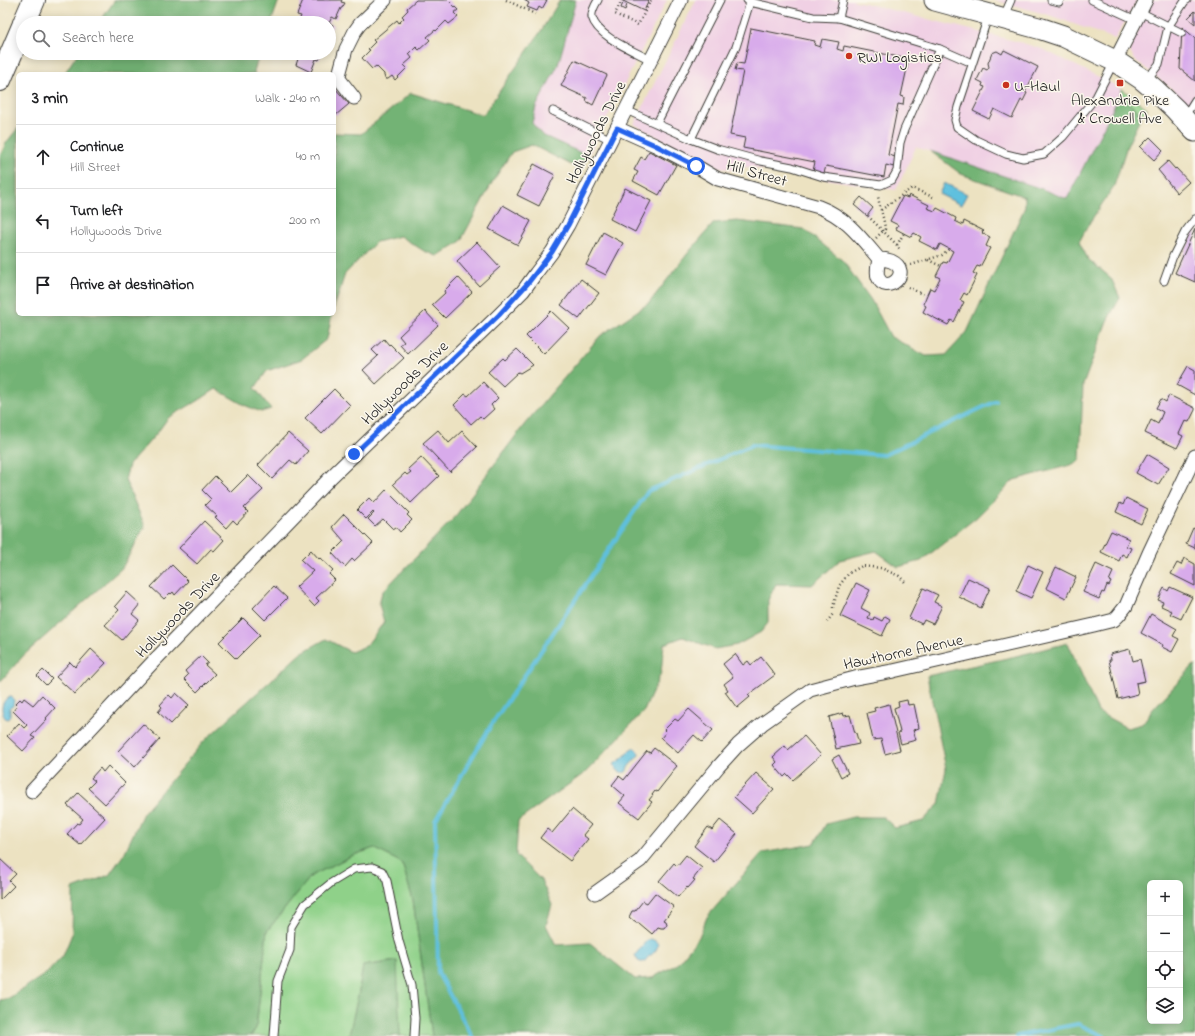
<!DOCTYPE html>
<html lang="en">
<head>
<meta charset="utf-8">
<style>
  :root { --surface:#fff; --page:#f6f6f6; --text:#202124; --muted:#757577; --line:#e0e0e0 }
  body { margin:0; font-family:"Indie Flower",sans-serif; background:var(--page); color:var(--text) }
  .controls { position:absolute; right:12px; bottom:12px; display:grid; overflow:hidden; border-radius:6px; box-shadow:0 2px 10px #0003 }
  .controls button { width:36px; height:36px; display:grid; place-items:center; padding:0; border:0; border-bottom:1px solid var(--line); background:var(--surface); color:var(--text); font:20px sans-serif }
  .stop { position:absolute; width:12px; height:12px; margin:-9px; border:3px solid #2563eb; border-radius:50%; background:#fff }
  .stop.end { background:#2563eb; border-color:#fff; box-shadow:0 1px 4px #0008 }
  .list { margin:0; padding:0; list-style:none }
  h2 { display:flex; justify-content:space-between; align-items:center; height:52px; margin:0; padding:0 16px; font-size:17px }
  h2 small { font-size:13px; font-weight:400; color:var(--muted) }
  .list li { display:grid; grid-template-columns:26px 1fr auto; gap:12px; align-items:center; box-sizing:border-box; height:64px; padding:0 16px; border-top:1px solid var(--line) }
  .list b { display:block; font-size:15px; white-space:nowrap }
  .list p { margin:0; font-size:13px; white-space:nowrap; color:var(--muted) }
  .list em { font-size:13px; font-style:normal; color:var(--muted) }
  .icon { flex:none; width:22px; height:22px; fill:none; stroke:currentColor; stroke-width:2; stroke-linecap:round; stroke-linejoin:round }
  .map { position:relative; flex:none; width:1195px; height:1036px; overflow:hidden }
  .search { position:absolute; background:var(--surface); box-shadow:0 2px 10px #0003; left:16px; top:16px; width:320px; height:44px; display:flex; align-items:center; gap:10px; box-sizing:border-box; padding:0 14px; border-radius:22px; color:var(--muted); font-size:15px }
  .panel { position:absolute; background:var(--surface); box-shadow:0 2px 10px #0003; left:16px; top:72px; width:320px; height:244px; border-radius:6px }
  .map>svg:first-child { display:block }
  .built { fill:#f0d0e4 }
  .green { fill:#8fd189; stroke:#567652 }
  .forest { fill:#73b375; stroke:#486848; fill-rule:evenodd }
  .water { fill:#5fc0de; stroke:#3e6e7d }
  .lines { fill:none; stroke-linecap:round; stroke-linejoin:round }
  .stream { stroke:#5fc0de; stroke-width:4 }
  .building { fill:#d8abeb }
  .lane-casing { stroke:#3b3a35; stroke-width:9 }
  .street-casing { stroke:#3b3a35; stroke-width:15 }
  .primary-casing { stroke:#3b3a35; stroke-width:23 }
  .highway-casing { stroke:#3b3a35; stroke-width:24 }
  .path { stroke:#3b3a35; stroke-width:2.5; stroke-dasharray:1 3; stroke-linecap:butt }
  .lane { stroke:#fff; stroke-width:7 }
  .street { stroke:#fff; stroke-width:13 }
  .primary { stroke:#fff; stroke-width:21 }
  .highway { stroke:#fff; stroke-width:22 }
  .route { stroke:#2563eb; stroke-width:5 }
  .poi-dot { fill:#c8321e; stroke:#fbf7ec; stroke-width:1.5 }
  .labels { text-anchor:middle; stroke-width:3; stroke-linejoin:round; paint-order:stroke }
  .poi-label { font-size:16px; fill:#1c1c1c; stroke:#fbf7ec; text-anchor:start }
  .street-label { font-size:16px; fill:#1c1c1c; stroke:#fbf7ec }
</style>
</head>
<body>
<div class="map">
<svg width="1195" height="1036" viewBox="0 0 1195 1036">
  <rect width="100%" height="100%" fill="#fbf7ec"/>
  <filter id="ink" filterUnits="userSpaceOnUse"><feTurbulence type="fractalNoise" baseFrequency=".025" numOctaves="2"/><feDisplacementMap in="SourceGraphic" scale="8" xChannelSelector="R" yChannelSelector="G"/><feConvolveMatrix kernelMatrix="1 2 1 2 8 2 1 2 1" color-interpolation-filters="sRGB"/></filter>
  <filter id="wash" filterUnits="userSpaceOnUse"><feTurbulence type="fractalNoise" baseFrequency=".012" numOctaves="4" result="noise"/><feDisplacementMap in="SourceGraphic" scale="16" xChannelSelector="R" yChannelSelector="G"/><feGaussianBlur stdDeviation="0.9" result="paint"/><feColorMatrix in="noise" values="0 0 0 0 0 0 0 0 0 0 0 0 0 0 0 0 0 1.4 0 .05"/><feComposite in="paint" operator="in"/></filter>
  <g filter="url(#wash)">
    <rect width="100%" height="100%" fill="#ece2c1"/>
    <g class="built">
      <path d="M576,0h91l-79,156 -46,-21 -10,-12 4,-16 22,-42z"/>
      <path d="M696,0h156l167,42 23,7 55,27 25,13 -2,6 -53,104 -25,-10 -126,-42 -20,43 -155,-24 -1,6 -36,-9 -70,-39z"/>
      <path d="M994,0h143l-22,39 -66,-24z"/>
      <path d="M1153,0h42v113l-21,-22 -40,-32 -4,-7 5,-15z"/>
    </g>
    <g class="green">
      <path d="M1122,89l25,19 -5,7 -22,-20z"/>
      <path d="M374,848l28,15 11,37 19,136h-32l-4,-75 -33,5 -4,25 -10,45h-98l5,-8 11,-97 44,-55 40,-20z"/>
    </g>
    <g class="forest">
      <path d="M115,0h164l-8,23h-172z"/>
      <path d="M560,0h16l-18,65 -22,42 -4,16 10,12 46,21 -7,14 -49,-25 -20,7 -19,29 -33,61 -23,14 -13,-5 -24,-15 -24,6 -31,32 -11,34v-175l27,1 50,-41 72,22 58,-84z"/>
      <path d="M78,53h182l-6,18 1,3h-191z"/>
      <path d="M1120,95l22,20 -15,31 -13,40 -24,36 -11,20 9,17 23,19 9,20 -13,23 -24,64 -3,75 -9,5 -57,15 -37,37 -56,44 -23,6 -22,-16 -36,9 -28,25 -36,-1 -8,16v23l-7,9 -24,13 -22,4 -32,-12 -19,7 -3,29 -17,38 -58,61 -68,49 -2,34 25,25 11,25 -6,20 10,20 34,-2 45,36 17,-1 25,-14 22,-27 8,-20 55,-64 52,-9 12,-20 27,-7h30l12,11 28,-7 16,-17 7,-35 -19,-93 89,-20 52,-13 30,69 29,16 15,-4 11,-15 42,-45v372h-763l-19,-136 -11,-37 -28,-15 -23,8 -40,20 -44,55 -11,97 -5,8h-251v-36l9,-2 38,-25 16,-17 9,-22 1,-45 36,-14 15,-21 19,-41 61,-72 97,-88 25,-14 25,13 15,-6 18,-24 -5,-18 3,-12 72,-74 70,-93 76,-89 49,-33 39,-50 26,-30 23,-2 67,8 39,32 28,39 20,37 35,19 20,-1 21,-23 58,-125v-10l-64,-23 -31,-23 112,38 25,10zM1150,883h30v138h-30z"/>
      <path d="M18,128v186h314l-5,25 -25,20 -35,12 -12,17 16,21 -10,3 -17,-7 -28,-16 -12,8 -36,21 -11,15 -28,32 -4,15 20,46 -23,42 -98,87 -24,27v-526l6,-13z"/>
      <path d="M397,961l3,75h-51l10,-45 4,-25z"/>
    </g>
    <g class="water">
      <path d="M944,183l23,11 -6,11 -22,-11z"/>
      <path d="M10,696l4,4 -1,6 -3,2v8l-2,3 -3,-1c-5,-8 -4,-17 5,-22z"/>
      <path d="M632,748h3l4,5v2l-10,11 -3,6c-6,2 -10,-2 -12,-8l9,-6 6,-7z"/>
      <path d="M650,939c12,2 8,11 1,16 -6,3 -5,10 -13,6l-3,-6 11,-14z"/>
    </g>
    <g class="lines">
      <g class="stream">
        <path d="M472,1036l-34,-63 -3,-152 55,-94 158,-236 104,-46 132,10 112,-54"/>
        <path d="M1017,1036l61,-12 26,12"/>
      </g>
    </g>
    <g id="blocks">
      <g class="building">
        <path d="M303,0h39l-1,2 4,1 -3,5h-1l-5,11 -4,-2 -3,6 4,2 -4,8v-10h-31l3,-7 -4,-1z"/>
        <path d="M416,0h32l10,10 -4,3 4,4 -9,7 -3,-3 -10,10 -1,-1 -8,7 3,3 -11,10 -3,-3 -7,7 3,4 -8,7 3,3 -12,12 -3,-4 -4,3h-2l-2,-3v-2l-8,-8 -4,3 -10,-11 8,-8 -2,-1 7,-7 -2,-2 24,-20 2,3 5,-5 -2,-2 6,-6 -1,-2z"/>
        <path d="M524,0h23l-5,9 -3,-2 -2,4 -10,-4 2,-4z"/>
        <path d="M624,0h25l-5,11 -21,-10z"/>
        <path d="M623,3l4,2 -2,5 -4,-2z"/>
        <path d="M1195,11v13l-7,-6z"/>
        <path d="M1182,27l13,11v43l-15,-12z"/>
        <path d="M751,28l64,13 -1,4 6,2 2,-8 17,3 -2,7 6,2 1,-5 65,13 -8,37 3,1 -1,8 -5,-1 -10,51 8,2 -2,10 -8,-2 -2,12 -58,-11 -2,7 -11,-2 2,-9 -72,-14 2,-10 -15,-3 13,-64 -8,-1 2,-7 7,1z"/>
        <path d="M1004,50l34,17 -13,25 2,1 -4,8 -2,-1 -9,18 -18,-9 -5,10 -16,-8 12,-24 -3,-1 1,-3 -6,-3 6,-12 4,2 2,-3 -1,-4 4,-10 5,-2 5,3z"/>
        <path d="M284,53h38l-3,7 -3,-1 -5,13 -15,-7 2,-6z"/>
        <path d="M574,60l33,15 -14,30 -7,-4 1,-3 -26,-12z"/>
        <path d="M334,87l15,17 -13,11 -2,-2z"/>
        <path d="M1150,137l13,13 -9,10 -14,-13z"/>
        <path d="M649,151l27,14 -17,30 -26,-14 5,-9 -4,-2 7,-13 3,2z"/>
        <path d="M1168,161l7,8 1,-1 13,14 -12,11 -19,-23z"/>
        <path d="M534,164l21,11 -16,31 -22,-11z"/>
        <path d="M625,188l26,13 -16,31 -25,-13z"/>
        <path d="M909,195l20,10 -2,3 8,3 2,-3 19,10 -1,3 8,4 1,-4 20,10 -2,2 8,4 -4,9 4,2 -10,19 -3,-1 -4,7 4,2 -10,20 -3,-2 -4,7 4,2 -10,20 -3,-2 -3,5 -25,-13 3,-6 -3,-2 7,-16 4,2 6,-12 -4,-2 7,-14 4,1 6,-12 -13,-7 -3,6 -18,-9 2,-4 -7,-4 -3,4 -15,-8 2,-4 -8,-4 13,-25 5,2z"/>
        <path d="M861,197l12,11 -6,8 -13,-11z"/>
        <path d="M503,205l28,16 -13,24 -29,-16z"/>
        <path d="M1195,229v53l-20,-9z"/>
        <path d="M603,232l20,11 -17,32 -20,-10z"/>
        <path d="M477,242l23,25 -21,19 -22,-25z"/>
        <path d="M458,277l14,15 -27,26 -13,-13 13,-12 -1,-2z"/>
        <path d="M581,279l18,14 -20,26 -18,-14z"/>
        <path d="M425,311l13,14 -30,29 -8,-9 4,-3 -5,-6z"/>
        <path d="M551,311l18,17 -25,26 -18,-18z"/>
        <path d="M384,339l5,6 1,-1 14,14 -28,26 -13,-14 15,-14 -6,-6z"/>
        <path d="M517,349l16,16 -13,8 -2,-1 -15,14 -15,-14 15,-14 2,2z"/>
        <path d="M1188,366l7,4v25l-18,-10z"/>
        <path d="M483,382l15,16 -7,7 3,4 -11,10 -3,-3 -9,8 -17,-19 11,-11 3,2z"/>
        <path d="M334,389l16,16 -28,29 -17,-16z"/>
        <path d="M1169,395l26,13v2l-6,12 -4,-1 -6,13 4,2 -6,12 -32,-15 6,-13 7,4 5,-12 -7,-4 5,-9 5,3z"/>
        <path d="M438,430l11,13 13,-12 15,16 -27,25 -27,-29z"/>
        <path d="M288,433l20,18 -12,14 -6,-5 -18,19 -14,-14z"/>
        <path d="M1147,454l22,13 -11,18 -22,-12z"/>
        <path d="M421,457l18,19 -28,27 -18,-19 12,-11 2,2 4,-3 -3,-3z"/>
        <path d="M248,475l15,15 -19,18 4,4 -11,12 -4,-4 -7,8 -11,-11 2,-1 -12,-11 6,-6 -9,-9 13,-14 16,16z"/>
        <path d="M386,490l23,23 -2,2 5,5 -12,12 -4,-5 -3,2 -10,-10 -8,7 -7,-7 6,-6 -1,-1 -7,7 -9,-9 12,-12 5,5z"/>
        <path d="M1126,498l22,11 -7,15 -25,-12 4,-9 3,2z"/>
        <path d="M344,514l29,29 -19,18 -2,-2 -7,8 -13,-14 12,-12 -12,-14z"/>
        <path d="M204,521l20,19 -10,11 -3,-2 -14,15 -18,-16z"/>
        <path d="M1193,528l2,1v19l-9,-4z"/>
        <path d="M1111,531l18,8 -3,7 5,2 -4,9 -5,-3 -3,7 -18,-9z"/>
        <path d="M311,550l8,9 1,-1 13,12 -4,4 6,6 -19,18 3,3 -5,5 -18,-19 17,-16 -12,-11z"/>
        <path d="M1184,558l11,6v22l-24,-12 6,-11 4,2z"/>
        <path d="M1096,564l17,8 -4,9 2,1 -2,4 -2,-1 -3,8 -2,-1 -3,7 -16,-7z"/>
        <path d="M172,565l16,16 -13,14 -2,-3 -2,2 -1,-1 -6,6 -13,-12z"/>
        <path d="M1028,565l15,7 -12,26 -15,-7z"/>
        <path d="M1056,567l20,10 -10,21 -20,-10z"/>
        <path d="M968,578l22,10 -9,20 -22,-11z"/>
        <path d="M856,583l14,7 -9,18 9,5 -2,5 5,2 1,-3 8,4 3,-5 5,3 -8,17 -42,-20z"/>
        <path d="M274,586l13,12 -22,22 -12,-12z"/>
        <path d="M1170,587l22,10 -11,22 -11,-5 2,-3 -11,-5 2,-4 -5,-2 6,-12 4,3z"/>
        <path d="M923,588l15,7 -4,7 8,4 -9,18 -9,-4 -2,4 -13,-6z"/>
        <path d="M127,592l13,12 -8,10 7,6 -17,20 -17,-15 14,-15 -4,-4z"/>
        <path d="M1151,614l26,15 -4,7 6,3 -7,13 -10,-5 1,-2 -22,-12z"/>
        <path d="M243,618l17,17 -24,24 -17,-17z"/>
        <path d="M91,649l15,14 -16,17 -1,-2 -14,16 -19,-17 14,-15 5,5z"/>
        <path d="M1130,649l3,12 7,-2 5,22 -9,2 2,11 -20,5 -9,-39h2l-1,-6z"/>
        <path d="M735,654l8,11 5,-4 3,4 10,-8 14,18 -27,20 2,2 -13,11 -12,-16 3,-2 -4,-6 9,-7 -10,-13z"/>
        <path d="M201,656l7,7 -3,2 10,9 -18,18 -13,-13 4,-4 -3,-4z"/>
        <path d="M43,670l9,9 -6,6 -9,-9z"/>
        <path d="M176,693l13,12 -18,19 -13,-12 4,-5 -2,-2 9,-10 3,3z"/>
        <path d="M42,695l13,13 -9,10 1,1 -16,17 4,2 -12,13 -16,-15 12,-13 5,5 3,-3 -14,-14 4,-5 -2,-2 5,-5 2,2 2,-3 9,7z"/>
        <path d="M907,700l1,5 6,-1 5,24 -6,2 3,10 -15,4 -3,-11 2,-1 -6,-24 5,-2 -1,-4z"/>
        <path d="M889,704l11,46 -15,4 -4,-15 -8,1 -6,-27 8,-2 -1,-3z"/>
        <path d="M689,709l24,21 -11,12 -8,-7 -16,18 -17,-15 5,-6 -2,-2 11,-11 3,2z"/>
        <path d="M843,713l1,3 6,-1 5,18h1l3,11 -23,5 -7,-32z"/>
        <path d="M143,724l17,15 -25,28 -17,-16z"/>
        <path d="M804,736l17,19 -28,25 -6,-6 -3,3 -10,-12 3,-3 -4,-5 12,-11 3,4z"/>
        <path d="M654,748l23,18 -6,7h1l-15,19 -2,-1 -3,4h1l-4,5 3,2 -13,16 -20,-15 6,-7 -13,-11 7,-9 5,4 23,-29 3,2z"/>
        <path d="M839,755l9,18 -7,4 -9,-18z"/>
        <path d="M108,766l17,17 -20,21 -17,-16 7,-7 -4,-3 9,-10 3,4z"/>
        <path d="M756,773l18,16 -22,24 -18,-16z"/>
        <path d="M78,793l27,25 -25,27 -13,-11 10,-11 2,1 4,-5 -16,-14z"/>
        <path d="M572,809l19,16 -8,10 5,4 -18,22 -30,-23 7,-9 5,4z"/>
        <path d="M720,820l17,14 -23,28 -20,-16 14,-19 4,3z"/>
        <path d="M686,855l16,13 -9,11 2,1 -7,8 -1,-1 -9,10 -19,-16 15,-18 3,3z"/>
        <path d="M0,859l16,15 -7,7 5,5 -14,14z"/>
        <path d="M655,893l19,14 -10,13 2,1 1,3 -3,4h-3l-3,-1 -6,7 -13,-11h-3l-7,-6 3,-6h3l8,-10 4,2z"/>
      </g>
    </g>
  </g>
  <g filter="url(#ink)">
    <use href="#blocks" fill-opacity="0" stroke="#3b3a35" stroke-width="1"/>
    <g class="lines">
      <g class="lane-casing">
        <g id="lane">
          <path d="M598,0c-3,5 -7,12 -6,17 5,20 42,34 59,43"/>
          <path d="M1051,0l8,2 1,-2"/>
          <path d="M1092,0l44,20"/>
          <path d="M1140,12l42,21"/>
          <path d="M1004,16l7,-16"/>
          <path d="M988,17l-30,90 -3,13 2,7 19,13 30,14 17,4 21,-4 19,-17 33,-40 18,-35"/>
          <path d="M839,18l4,-18"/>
          <path d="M940,49l32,14"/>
          <path d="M1146,81l13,-17 9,-37 17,-26 2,-1"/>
          <path d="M626,110l65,29 26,10 44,12 31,6 31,10 58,8 11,-5 5,-9 3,-28 4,-13 36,-81 -101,-31 -26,-1 -63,-15"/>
          <path d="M553,111l58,29"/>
          <path d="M1185,116l10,-16"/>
          <path d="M657,123l63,-123"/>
          <path d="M691,139l45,-92 14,-45 -3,-2"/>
          <path d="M1164,281l9,-25 12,-24 10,-13"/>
          <path d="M274,1036l4,-55 12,-31 1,-23 14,-23 26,-21 23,-14 18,-2 10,4 5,10 12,60 13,44 3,33 -1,18"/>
        </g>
      </g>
      <g class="street-casing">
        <g id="street">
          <path d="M1115,61l31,-61"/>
          <path d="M354,98l-14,-18 -1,-5 7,-26 9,-18 5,-7 25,-24"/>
          <path d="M617,128l38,17 41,21 22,13 101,28c27,10 42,31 60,52 -1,6 -3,12 -1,18 7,20 37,-5 13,-16 -3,-1 -8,-2 -12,-2"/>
          <path d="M32,791l121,-129 179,-186 167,-161 24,-24 13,-18 16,-21 16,-27 113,-225"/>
          <path d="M595,893l45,-32 78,-94 20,-22 24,-21 48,-34 45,-12 38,-7 201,-46 20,-5 4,-4 8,-10 23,-53 46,-97"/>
        </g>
      </g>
      <g class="primary-casing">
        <path id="primary" d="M935,0l107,29 21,7 52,25 27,18 13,11 20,19 20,22"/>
      </g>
      <g class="highway-casing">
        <g id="highway">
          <path d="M24,23l10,-23"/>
          <path d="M0,80l23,-54"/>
        </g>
      </g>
      <g class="path">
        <path d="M506,0l29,14"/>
        <path d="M622,0l-7,14 23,11 13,-25"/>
        <path d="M881,210l31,-22 21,9"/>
        <path d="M868,216l29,29 3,6"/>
        <path d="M876,238l9,-9c-1,-12 -6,-22 -7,-34"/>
        <path d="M897,245l7,-12"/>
        <path d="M928,260l13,6"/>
        <path d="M911,265l31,-10 7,-6"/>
        <path d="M908,287l18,9"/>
        <path d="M827,622l6,-8v-7l6,-21 10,-13 13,-7 19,2 18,8 6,6"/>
      </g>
      <use href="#lane" class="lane"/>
      <use href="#street" class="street"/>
      <use href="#primary" class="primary"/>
      <use href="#highway" class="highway"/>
    </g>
  </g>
  <g class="lines" filter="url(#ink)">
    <path class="route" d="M354,454l145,-139 29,-32 24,-31 16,-27 49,-97 38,17 41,21"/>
  </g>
  <g class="poi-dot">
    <circle cx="849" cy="56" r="4"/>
    <rect x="1116" y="79" width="8" height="8" rx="2"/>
    <circle cx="1006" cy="85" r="4"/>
  </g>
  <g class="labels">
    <g class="poi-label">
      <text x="857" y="62">RWI Logistics</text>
      <text x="1014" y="91">U-Haul</text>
      <text x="1120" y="105" text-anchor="middle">Alexandria Pike<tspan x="1120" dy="18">&amp; Crowell Ave</tspan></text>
    </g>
    <g class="street-label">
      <text transform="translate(595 132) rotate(-63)" y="6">Hollywoods Drive</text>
      <text transform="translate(757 172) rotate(16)" y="6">Hill Street</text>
      <text transform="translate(404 382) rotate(-44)" y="6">Hollywoods Drive</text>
      <text transform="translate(177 614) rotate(-46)" y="6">Hollywoods Drive</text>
      <text transform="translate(903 651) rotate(-12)" y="6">Hawthorne Avenue</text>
    </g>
  </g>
</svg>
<div class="controls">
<button>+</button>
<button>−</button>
<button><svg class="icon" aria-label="locate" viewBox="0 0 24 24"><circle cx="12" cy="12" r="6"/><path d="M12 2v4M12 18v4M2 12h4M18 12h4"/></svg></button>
<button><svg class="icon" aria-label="layers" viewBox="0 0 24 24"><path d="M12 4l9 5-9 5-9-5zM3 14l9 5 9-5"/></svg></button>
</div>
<div class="stop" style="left:696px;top:166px"></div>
<div class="stop end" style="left:354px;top:454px"></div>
<div class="search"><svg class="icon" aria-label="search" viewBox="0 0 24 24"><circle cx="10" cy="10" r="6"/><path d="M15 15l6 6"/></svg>Search here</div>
<section class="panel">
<h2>3 min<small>Walk · 240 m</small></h2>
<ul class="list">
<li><svg class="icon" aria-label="ahead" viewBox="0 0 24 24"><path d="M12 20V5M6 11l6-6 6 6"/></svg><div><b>Continue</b><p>Hill Street</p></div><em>40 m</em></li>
<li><svg class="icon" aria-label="left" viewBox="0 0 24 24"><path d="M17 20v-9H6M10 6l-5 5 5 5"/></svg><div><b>Turn left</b><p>Hollywoods Drive</p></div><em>200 m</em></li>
<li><svg class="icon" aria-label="arrive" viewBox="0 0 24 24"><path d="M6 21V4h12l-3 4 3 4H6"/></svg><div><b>Arrive at destination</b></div></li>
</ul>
</section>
</div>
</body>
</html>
